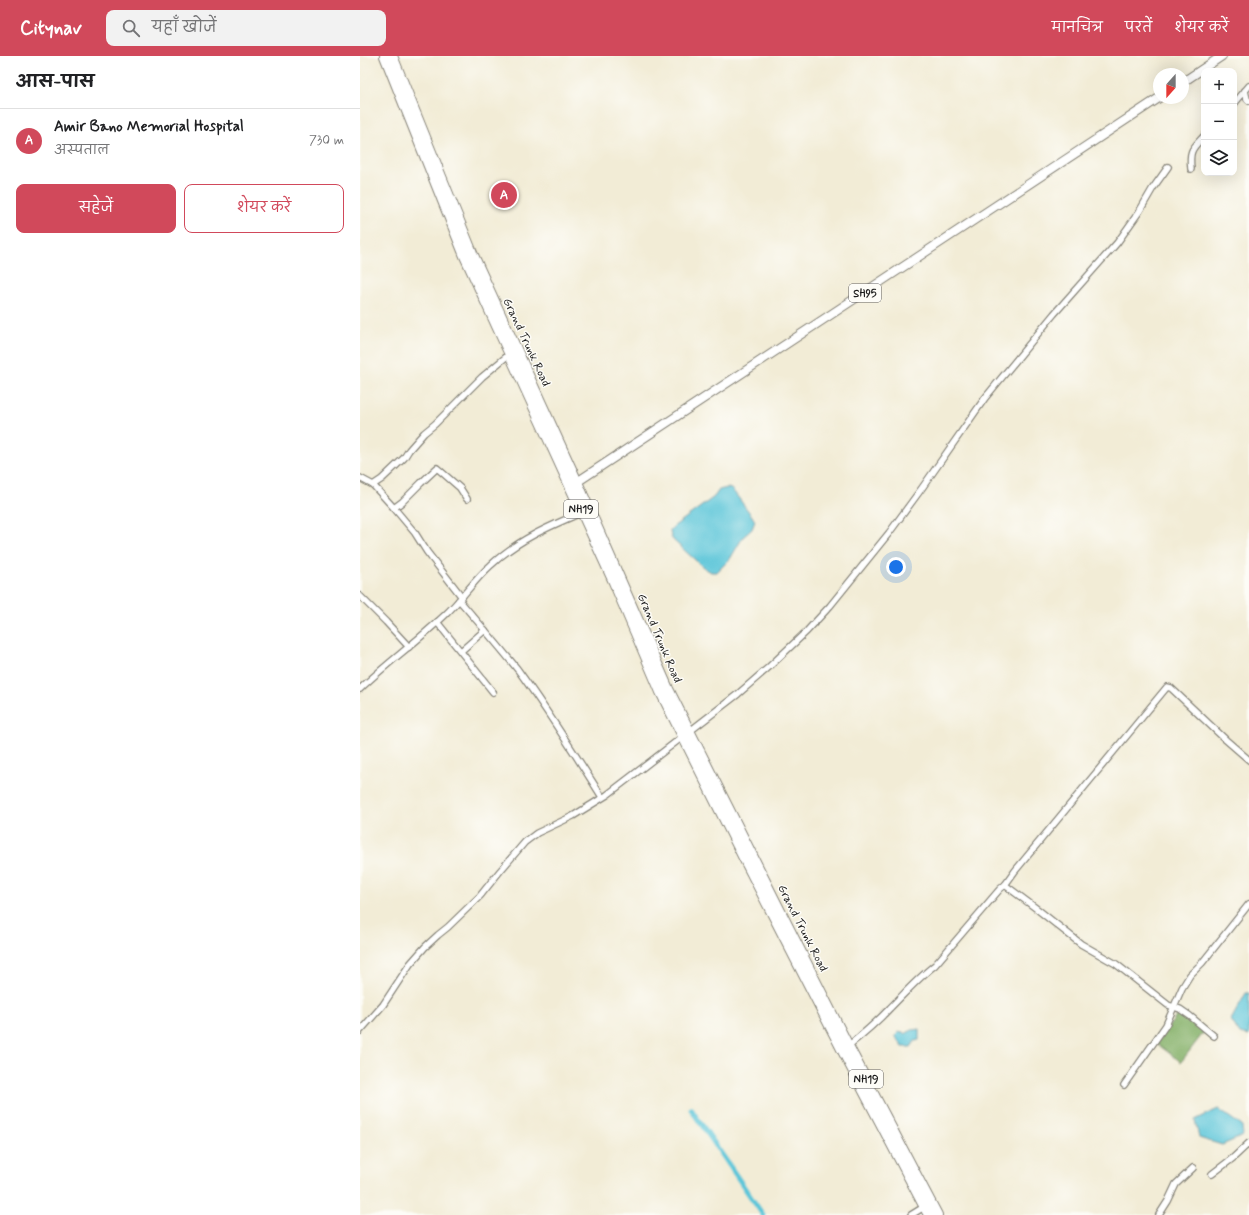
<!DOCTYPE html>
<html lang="hi">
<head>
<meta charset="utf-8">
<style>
  :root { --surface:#fff; --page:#f2f2f2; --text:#202124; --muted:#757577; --line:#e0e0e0; --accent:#d1495b }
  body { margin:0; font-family:Mynerve,"Playpen Sans Deva",sans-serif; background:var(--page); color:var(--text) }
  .controls { position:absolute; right:12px; top:12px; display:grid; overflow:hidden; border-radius:8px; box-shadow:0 4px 16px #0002 }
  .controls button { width:36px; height:36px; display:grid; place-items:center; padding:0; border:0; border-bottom:1px solid var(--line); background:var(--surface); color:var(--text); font:20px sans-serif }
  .compass { position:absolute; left:793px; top:12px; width:36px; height:36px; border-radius:50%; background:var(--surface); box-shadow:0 4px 16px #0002; rotate:201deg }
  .you { position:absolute; left:536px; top:511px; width:14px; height:14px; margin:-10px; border:3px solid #fff; border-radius:50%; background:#1a73e8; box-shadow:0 0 0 6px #1a73e833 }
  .badge { display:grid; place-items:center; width:26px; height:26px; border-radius:50%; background:var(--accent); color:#fff; font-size:13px; font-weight:700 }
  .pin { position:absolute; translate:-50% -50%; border:2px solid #fff; box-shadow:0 1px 4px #0006 }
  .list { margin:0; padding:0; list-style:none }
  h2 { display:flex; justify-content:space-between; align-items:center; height:52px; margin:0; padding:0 16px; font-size:17px }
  h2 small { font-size:13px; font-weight:400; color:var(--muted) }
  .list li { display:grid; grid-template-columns:26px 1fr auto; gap:12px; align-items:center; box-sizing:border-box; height:64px; padding:0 16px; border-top:1px solid var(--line) }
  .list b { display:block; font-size:15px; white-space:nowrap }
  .list p { margin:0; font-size:13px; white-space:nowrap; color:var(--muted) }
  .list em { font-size:13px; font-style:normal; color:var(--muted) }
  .actions { display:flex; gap:8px; padding:12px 16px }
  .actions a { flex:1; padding:9px 0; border:1px solid var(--accent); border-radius:8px; text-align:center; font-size:14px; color:var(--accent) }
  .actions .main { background:var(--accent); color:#fff }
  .icon { flex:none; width:22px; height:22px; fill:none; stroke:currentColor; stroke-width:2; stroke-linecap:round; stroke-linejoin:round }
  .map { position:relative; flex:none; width:889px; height:1159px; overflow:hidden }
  header { display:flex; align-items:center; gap:24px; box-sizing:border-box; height:56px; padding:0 20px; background:var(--accent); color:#fff }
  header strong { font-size:19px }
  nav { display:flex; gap:22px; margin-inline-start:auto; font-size:14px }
  .search { width:280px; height:36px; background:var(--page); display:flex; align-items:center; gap:10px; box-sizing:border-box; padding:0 14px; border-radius:8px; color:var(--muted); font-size:15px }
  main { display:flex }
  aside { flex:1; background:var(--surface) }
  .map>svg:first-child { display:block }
  .forest { fill:#84b068; stroke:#506642 }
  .water { fill:#5dc6d9; stroke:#3c717a }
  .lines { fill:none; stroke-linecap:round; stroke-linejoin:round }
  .canal { stroke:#5dc6d9; stroke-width:5 }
  .street-casing { stroke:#878479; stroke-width:8 }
  .primary-casing { stroke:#878479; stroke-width:10 }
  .highway-casing { stroke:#878479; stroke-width:12 }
  .street { stroke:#fff; stroke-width:5.5 }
  .primary { stroke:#fff; stroke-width:8 }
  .highway { stroke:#fff; stroke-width:10 }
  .labels { text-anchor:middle; stroke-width:3; stroke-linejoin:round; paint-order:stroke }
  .shield { fill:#fdfcf7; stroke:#605f5e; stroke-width:1 }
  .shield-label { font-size:11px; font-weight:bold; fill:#1c1c1c }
  .street-label { font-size:12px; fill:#1c1c1c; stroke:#fdfcf7 }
</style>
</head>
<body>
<header>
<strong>Citynav</strong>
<div class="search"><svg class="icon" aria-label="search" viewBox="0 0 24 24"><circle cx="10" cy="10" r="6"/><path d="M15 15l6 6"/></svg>यहाँ खोजें</div>
<nav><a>मानचित्र</a><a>परतें</a><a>शेयर करें</a></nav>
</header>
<main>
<aside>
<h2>आस-पास<small></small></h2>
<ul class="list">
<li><span class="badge">A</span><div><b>Amir Bano Memorial Hospital</b><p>अस्पताल</p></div><em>730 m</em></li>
</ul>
<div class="actions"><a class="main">सहेजें</a><a>शेयर करें</a></div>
</aside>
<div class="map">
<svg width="889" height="1159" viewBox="0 0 889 1159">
  <rect width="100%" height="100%" fill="#fdfcf7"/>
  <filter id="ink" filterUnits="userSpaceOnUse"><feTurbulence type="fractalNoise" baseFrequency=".025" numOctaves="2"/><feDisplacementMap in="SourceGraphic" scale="8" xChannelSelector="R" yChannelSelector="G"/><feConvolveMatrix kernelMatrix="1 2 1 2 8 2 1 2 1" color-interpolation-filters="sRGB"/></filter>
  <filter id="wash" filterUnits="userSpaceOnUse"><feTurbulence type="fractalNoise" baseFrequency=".012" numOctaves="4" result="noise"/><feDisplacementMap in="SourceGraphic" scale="16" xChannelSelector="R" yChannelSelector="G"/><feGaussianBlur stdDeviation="0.9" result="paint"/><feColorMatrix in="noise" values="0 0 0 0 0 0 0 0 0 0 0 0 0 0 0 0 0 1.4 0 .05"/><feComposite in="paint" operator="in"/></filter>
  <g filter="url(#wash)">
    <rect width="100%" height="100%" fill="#f2ecd6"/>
    <path class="forest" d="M819,957l25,19 -23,30 -25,-19z"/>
    <g class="water">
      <path d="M367,432l4,1 3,3 18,24 3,5 -3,8 -9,8 -13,22 -13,13h-6l-8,-5 -29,-26 -3,-4 -1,-7 3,-3 41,-30 5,-7z"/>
      <path d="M886,937h3v43l-9,-2 -9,-14z"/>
      <path d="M559,973v11l-4,1 -4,6h-8l-8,-11 4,-4 2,1 2,-1 2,2 7,-4z"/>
      <path d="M858,1053l24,17 1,10 -21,9 -23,-7 -4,-18z"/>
    </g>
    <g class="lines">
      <path class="canal" d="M331,1053l72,106"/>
    </g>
  </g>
  <g filter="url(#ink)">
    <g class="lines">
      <g class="street-casing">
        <g id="street">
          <path d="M885,35l2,8 2,2"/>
          <path d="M874,48l15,-18"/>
          <path d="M831,113c-2,-19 1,-20 13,-33"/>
          <path d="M0,422l13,7"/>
          <path d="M34,452l8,-6 19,-19 16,-15 23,20 7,11"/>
          <path d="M0,540l26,26 23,25"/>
          <path d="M102,541l-35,-45 -12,-19 -21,-25 -21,-23 9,-6 22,-21 5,-8 15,-17 11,-9 47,-47 24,-20 6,-3"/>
          <path d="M99,544c20,23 40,46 59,70 30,41 57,84 84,127"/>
          <path d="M77,566l56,70"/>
          <path d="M101,595l24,-21"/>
          <path d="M0,633c27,-26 58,-48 85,-74 17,-16 29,-35 46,-50 26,-25 59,-39 92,-53"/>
          <path d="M645,829l32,24 44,35 35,20 52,41 12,4 10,7 24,20"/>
          <path d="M0,975l23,-26 27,-41 15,-17 13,-12 10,-8 32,-31 20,-25 25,-29 12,-9 36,-17 34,-21 30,-23 101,-78 31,-27 38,-36 23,-25 59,-73 33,-45 63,-90 69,-84 63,-71 22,-31 14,-24 15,-21"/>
          <path d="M488,990c15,-12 29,-24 42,-38 15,-15 28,-30 45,-43l65,-76 5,-4 10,-14 152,-184 4,1 55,52 23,20"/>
          <path d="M764,1029l42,-60 16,-37 8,-13 12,-12 47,-59"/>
          <path d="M852,1118l21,-16 16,-15"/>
          <path d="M551,1159l13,-8"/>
          <path d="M799,1159l9,-14 8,-17 17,-16"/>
        </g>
      </g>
      <g class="primary-casing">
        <g id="primary">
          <path d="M823,26l39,-26"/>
          <path d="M214,429l3,-3 582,-384"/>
        </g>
      </g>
      <g class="highway-casing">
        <g id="highway">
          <path d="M25,0l80,200 149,326 47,110 82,164 99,193 87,166"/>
          <path d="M32,0l80,197 105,229 91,207 180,357 89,169"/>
        </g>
      </g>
      <use href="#street" class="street"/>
      <use href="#primary" class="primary"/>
      <use href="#highway" class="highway"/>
    </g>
  </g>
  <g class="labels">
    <g class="shield">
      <rect x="489" y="228" width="32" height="18" rx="3"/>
      <rect x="204" y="444" width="34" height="18" rx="3"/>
      <rect x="489" y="1014" width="34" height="18" rx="3"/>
    </g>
    <g class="shield-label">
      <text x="505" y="241">SH95</text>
      <text x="221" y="457">NH19</text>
      <text x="506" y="1027">NH19</text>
    </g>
    <g class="street-label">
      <text transform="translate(167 286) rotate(65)" y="4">Grand Trunk Road</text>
      <text transform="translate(300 582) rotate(67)" y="4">Grand Trunk Road</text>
      <text transform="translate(443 872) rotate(63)" y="4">Grand Trunk Road</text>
    </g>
  </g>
</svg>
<div class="controls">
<button>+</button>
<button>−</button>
<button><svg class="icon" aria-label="layers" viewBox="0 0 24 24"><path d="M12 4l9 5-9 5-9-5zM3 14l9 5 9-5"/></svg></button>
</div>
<svg class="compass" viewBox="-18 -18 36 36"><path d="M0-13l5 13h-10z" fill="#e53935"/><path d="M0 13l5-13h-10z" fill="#757577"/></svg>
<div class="you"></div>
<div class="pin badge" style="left:144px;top:139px">A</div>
</div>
</main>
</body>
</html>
